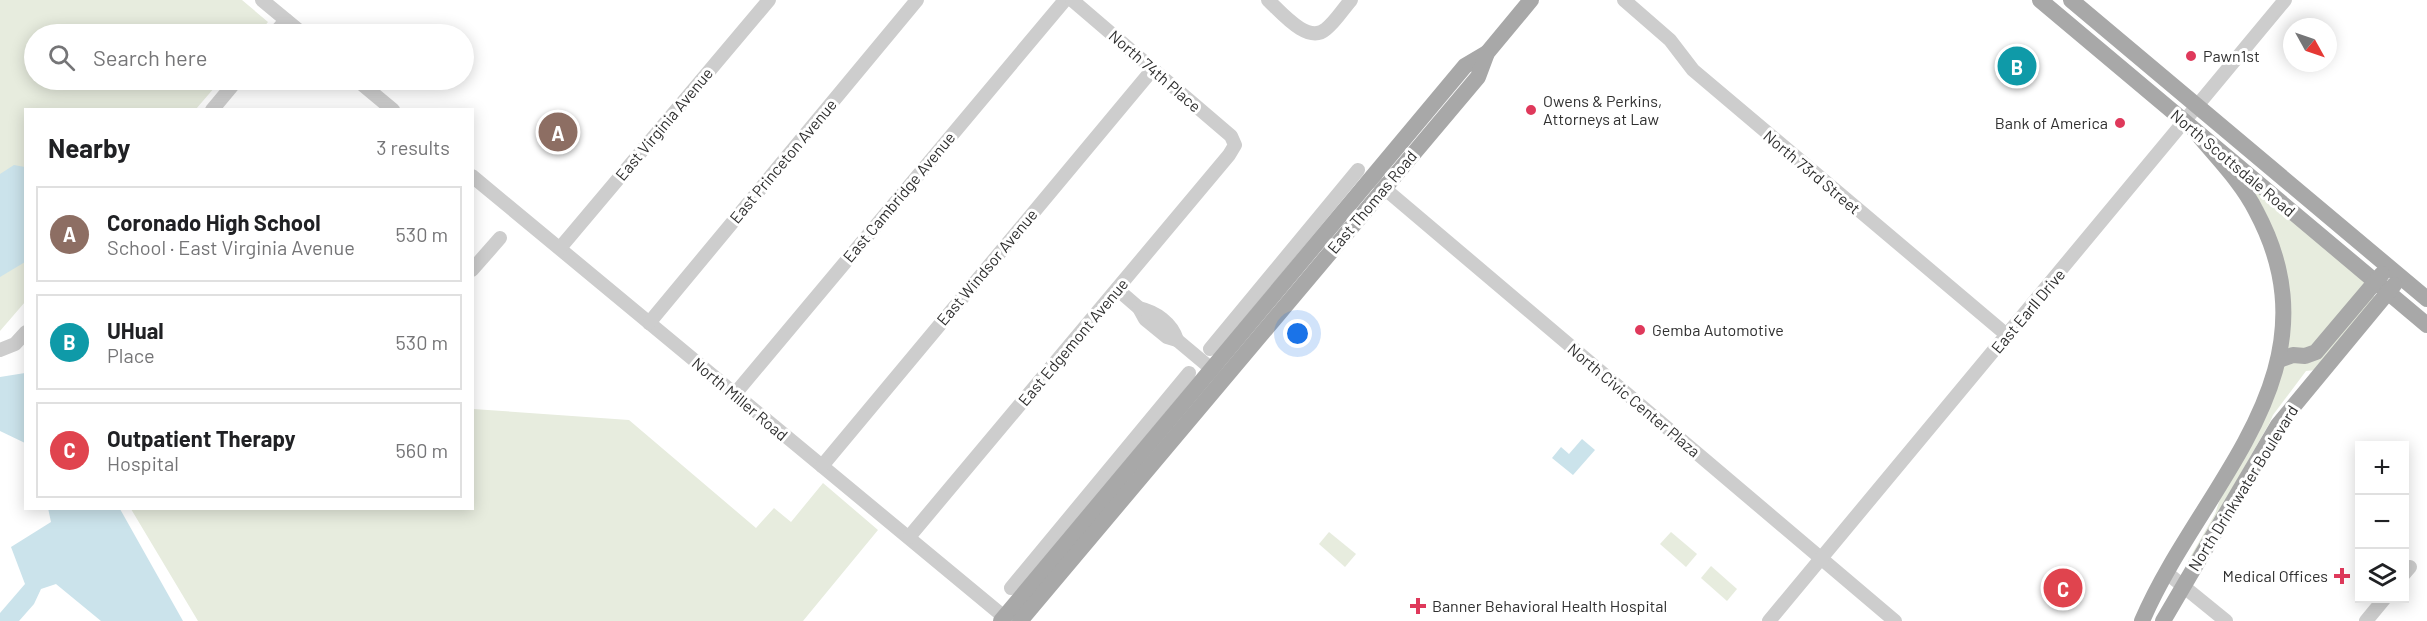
<!DOCTYPE html>
<html lang="en">
<head>
<meta charset="utf-8">
<style>
  :root { --surface:#fff; --page:#f2f2f2; --text:#202124; --muted:#757577; --line:#e0e0e0; --accent:#1a73e8 }
  body { margin:0; font-family:Barlow,sans-serif; background:var(--page); color:var(--text) }
  .controls { position:absolute; right:18px; bottom:18px; display:grid; overflow:hidden; border-radius:0px; box-shadow:0 3px 15px #0003 }
  .controls button { width:54px; height:54px; display:grid; place-items:center; padding:0; border:0; border-bottom:2px solid var(--line); background:var(--surface); color:var(--text); font:30px sans-serif }
  .compass { position:absolute; left:2283px; top:18px; width:54px; height:54px; border-radius:50%; background:var(--surface); box-shadow:0 3px 15px #0003; rotate:130deg }
  .you { position:absolute; left:1298px; top:334px; width:21px; height:21px; margin:-15px; border:4px solid #fff; border-radius:50%; background:#1a73e8; box-shadow:0 0 0 9px #1a73e833 }
  .badge { display:grid; place-items:center; width:39px; height:39px; border-radius:50%; background:var(--accent); color:#fff; font-size:20px; font-weight:700 }
  .pin { position:absolute; translate:-50% -50%; border:3px solid #fff; box-shadow:0 2px 6px #0006 }
  .list { margin:0; padding:0; list-style:none }
  h2 { display:flex; justify-content:space-between; align-items:center; height:78px; margin:0; padding:0 24px; font-size:26px }
  h2 small { font-size:20px; font-weight:400; color:var(--muted) }
  .list li { display:grid; grid-template-columns:39px 1fr auto; gap:18px; align-items:center; box-sizing:border-box; height:96px; margin:0 12px 12px; padding:0 12px; border:2px solid var(--line); border-radius:0px }
  .list b { display:block; font-size:22px; white-space:nowrap }
  .list p { margin:0; font-size:20px; white-space:nowrap; color:var(--muted) }
  .list em { font-size:20px; font-style:normal; color:var(--muted) }
  .icon { flex:none; width:33px; height:33px; fill:none; stroke:currentColor; stroke-width:2; stroke-linecap:round; stroke-linejoin:round }
  .map { position:relative; flex:none; width:2427px; height:621px; overflow:hidden }
  .search { position:absolute; background:var(--surface); box-shadow:0 3px 15px #0003; left:24px; top:24px; width:450px; height:66px; display:flex; align-items:center; gap:15px; box-sizing:border-box; padding:0 21px; border-radius:33px; color:var(--muted); font-size:22px }
  .panel { position:absolute; background:var(--surface); box-shadow:0 3px 15px #0003; left:24px; top:108px; width:450px; height:402px; border-radius:0px }
  .map>svg:first-child { display:block }
  .green { fill:#e7ecde }
  .water { fill:#cbe3eb }
  .lines { fill:none; stroke-linecap:round; stroke-linejoin:round }
  .minor { stroke:#cdcdcd; stroke-width:14 }
  .major { stroke:#a8a8a8; stroke-width:16 }
  .poi-dot { fill:#df395b; stroke:#fff; stroke-width:2 }
  .labels { text-anchor:middle; stroke-width:6; stroke-linejoin:round; paint-order:stroke }
  .poi-label { font-size:16px; fill:#303030; stroke:#fff; text-anchor:start }
  .street-label { font-size:16px; fill:#303030; stroke:#fff }
</style>
</head>
<body>
<div class="map">
<svg width="2427" height="621" viewBox="0 0 2427 621">
  <rect width="100%" height="100%" fill="#fff"/>
  <g class="green">
    <path d="M0,0h242l26,22 -10,12h-224v46h187l-25,29 -170,1 -1,192 -25,29z"/>
    <path d="M2254,191h4l105,88 13,20 -61,71 -9,1 -33,44 -4,9 -77,134 -4,3 27,-47 5,-15c40,-72 84,-136 66,-223 -6,-30 -20,-57 -32,-85z"/>
    <path d="M473,409l156,11 127,108 18,-20 17,14 32,-39 55,47 -75,91h-605l-67,-112 341,-1z"/>
    <path d="M1329,532l27,22 -11,13 -26,-23z"/>
    <path d="M1671,532l26,22 -11,13 -26,-23z"/>
    <path d="M1711,566l26,23 -10,12 -26,-23z"/>
  </g>
  <g class="water">
    <path d="M14,165l11,2v95l-25,15v-103z"/>
    <path d="M25,373h1l-1,70 -25,-12v-54z"/>
    <path d="M1582,439l13,11 -22,25 -21,-17 9,-11 8,7z"/>
    <path d="M48,508l72,1 63,112h-82l-45,-37 -15,5 -7,15 -15,17h-19v-8l25,-29 -14,-37 40,-25z"/>
  </g>
  <g class="lines">
    <g class="minor">
      <path d="M262,0l41,34"/>
      <path d="M1268,0c13,12 40,45 58,29 10,-8 17,-20 25,-29"/>
      <path d="M1624,0l46,40 23,30 315,266"/>
      <path d="M274,34l12,-14"/>
      <path d="M357,80l36,30"/>
      <path d="M212,110l25,-30"/>
      <path d="M472,176l537,445"/>
      <path d="M1378,183l517,438"/>
      <path d="M560,248l209,-248"/>
      <path d="M472,270l28,-32"/>
      <path d="M1117,289l22,19 6,11 22,18 10,3 43,36"/>
      <path d="M1139,308c17,4 33,15 38,32"/>
      <path d="M649,323l268,-323"/>
      <path d="M1210,349l148,-179"/>
      <path d="M0,350l15,-6 11,-12"/>
      <path d="M734,395l331,-395"/>
      <path d="M822,466l331,-397"/>
      <path d="M909,537l320,-382 6,-10 -4,-9 -159,-136"/>
      <path d="M2167,573l59,48"/>
      <path d="M2404,574l6,-7"/>
      <path d="M1011,588l178,-215"/>
      <path d="M1769,621l516,-621"/>
      <path d="M2366,621l19,-23"/>
    </g>
    <g class="major">
      <path d="M2040,0l387,325"/>
      <path d="M2071,0l356,299"/>
      <path d="M2279,360l14,-5 12,1 11,-4 66,-78"/>
      <path d="M1001,621l464,-555 22,-13"/>
      <path d="M1020,621l458,-544 9,-24 44,-53"/>
      <path d="M2142,621c58,-136 201,-248 114,-410 -14,-28 -37,-51 -57,-75"/>
      <path d="M2163,621l115,-196 116,-140"/>
    </g>
  </g>
  <g class="poi-dot">
    <circle cx="2191" cy="56" r="6"/>
    <circle cx="1531" cy="110" r="6"/>
    <circle cx="2120" cy="123" r="6"/>
    <circle cx="1640" cy="330" r="6"/>
    <path d="M2339 567h6v6h6v6h-6v6h-6v-6h-6v-6h6z"/>
    <path d="M1415 597h6v6h6v6h-6v6h-6v-6h-6v-6h6z"/>
  </g>
  <g class="labels">
    <g class="poi-label">
      <text x="2203" y="62">Pawn1st</text>
      <text x="1543" y="107">Owens &amp; Perkins,<tspan x="1543" dy="18">Attorneys at Law</tspan></text>
      <text x="2108" y="129" text-anchor="end">Bank of America</text>
      <text x="1652" y="336">Gemba Automotive</text>
      <text x="2328" y="582" text-anchor="end">Medical Offices</text>
      <text x="1432" y="612">Banner Behavioral Health Hospital</text>
    </g>
    <g class="street-label">
      <text transform="translate(1155 71) rotate(41)" y="6">North 74th Place</text>
      <text transform="translate(664 124) rotate(-50)" y="6">East Virginia Avenue</text>
      <text transform="translate(783 161) rotate(-50)" y="6">East Princeton Avenue</text>
      <text transform="translate(2233 163) rotate(40)" y="6">North Scottsdale Road</text>
      <text transform="translate(1812 172) rotate(40)" y="6">North 73rd Street</text>
      <text transform="translate(899 197) rotate(-50)" y="6">East Cambridge Avenue</text>
      <text transform="translate(1372 202) rotate(-50)" y="6">East Thomas Road</text>
      <text transform="translate(987 267) rotate(-50)" y="6">East Windsor Avenue</text>
      <text transform="translate(2028 311) rotate(-50)" y="6">East Earll Drive</text>
      <text transform="translate(1073 342) rotate(-50)" y="6">East Edgemont Avenue</text>
      <text transform="translate(740 399) rotate(40)" y="6">North Miller Road</text>
      <text transform="translate(1634 400) rotate(40)" y="6">North Civic Center Plaza</text>
      <text transform="translate(2243 488) rotate(-58)" y="6">North Drinkwater Boulevard</text>
    </g>
  </g>
</svg>
<div class="controls">
<button>+</button>
<button>−</button>
<button><svg class="icon" aria-label="layers" viewBox="0 0 24 24"><path d="M12 4l9 5-9 5-9-5zM3 14l9 5 9-5"/></svg></button>
</div>
<svg class="compass" viewBox="-18 -18 36 36"><path d="M0-13l5 13h-10z" fill="#e53935"/><path d="M0 13l5-13h-10z" fill="#757577"/></svg>
<div class="you"></div>
<div class="pin badge" style="left:558px;top:132px;background:#8d6e63">A</div>
<div class="pin badge" style="left:2017px;top:66px;background:#0f9aa8">B</div>
<div class="pin badge" style="left:2063px;top:588px;background:#e0444e">C</div>
<div class="search"><svg class="icon" aria-label="search" viewBox="0 0 24 24"><circle cx="10" cy="10" r="6"/><path d="M15 15l6 6"/></svg>Search here</div>
<section class="panel">
<h2>Nearby<small>3 results</small></h2>
<ul class="list">
<li><span class="badge" style="background:#8d6e63">A</span><div><b>Coronado High School</b><p>School · East Virginia Avenue</p></div><em>530 m</em></li>
<li><span class="badge" style="background:#0f9aa8">B</span><div><b>UHual</b><p>Place</p></div><em>530 m</em></li>
<li><span class="badge" style="background:#e0444e">C</span><div><b>Outpatient Therapy</b><p>Hospital</p></div><em>560 m</em></li>
</ul>
</section>
</div>
</body>
</html>
